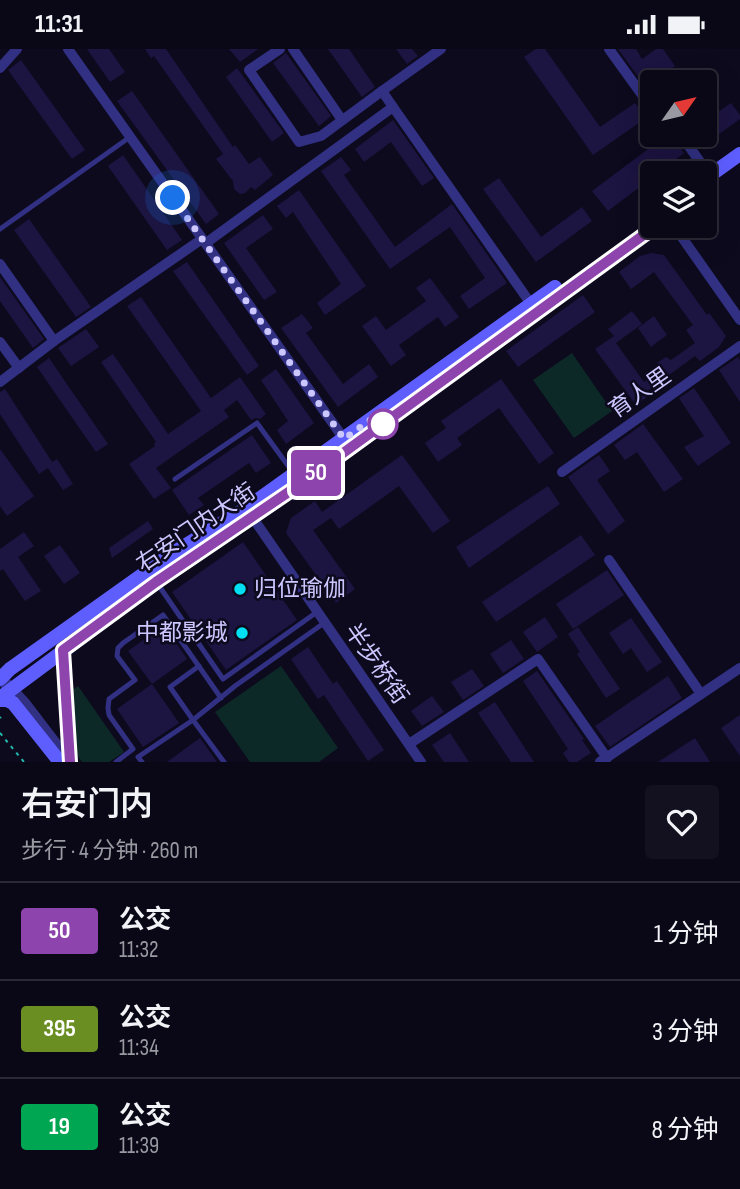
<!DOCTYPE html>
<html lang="zh">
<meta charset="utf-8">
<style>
:root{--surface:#0a0816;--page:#13111f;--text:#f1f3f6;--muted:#999aa1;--line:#2a2935}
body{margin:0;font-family:"Sofia Sans Condensed","Noto Sans SC",sans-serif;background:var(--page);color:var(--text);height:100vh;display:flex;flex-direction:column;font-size:26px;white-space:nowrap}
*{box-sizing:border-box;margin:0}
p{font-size:23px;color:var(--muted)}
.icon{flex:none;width:38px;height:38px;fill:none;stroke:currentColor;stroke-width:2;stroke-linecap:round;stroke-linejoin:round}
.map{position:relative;height:713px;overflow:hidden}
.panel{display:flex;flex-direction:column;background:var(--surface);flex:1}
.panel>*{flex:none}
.badge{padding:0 14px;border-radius:5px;font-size:24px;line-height:46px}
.needle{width:46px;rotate:56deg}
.tools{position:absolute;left:640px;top:21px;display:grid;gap:14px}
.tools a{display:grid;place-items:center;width:77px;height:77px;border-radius:7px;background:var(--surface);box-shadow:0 7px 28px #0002,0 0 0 2px var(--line);font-size:35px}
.you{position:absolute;width:35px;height:35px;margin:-18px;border:5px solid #fff;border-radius:50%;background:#1a73e8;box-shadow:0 0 0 10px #1a73e833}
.map>.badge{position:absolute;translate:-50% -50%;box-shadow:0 0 0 4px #fff}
.round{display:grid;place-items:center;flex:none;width:74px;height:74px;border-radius:7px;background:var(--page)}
.summary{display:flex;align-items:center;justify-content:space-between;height:119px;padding:0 21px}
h1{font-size:33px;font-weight:600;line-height:52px}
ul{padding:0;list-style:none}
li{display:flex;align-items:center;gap:21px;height:98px;padding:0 21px;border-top:2px solid var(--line)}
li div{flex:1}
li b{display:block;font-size:26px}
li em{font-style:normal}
li .badge{min-width:77px;font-weight:700;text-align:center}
.status{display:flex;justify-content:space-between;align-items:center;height:49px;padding:0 35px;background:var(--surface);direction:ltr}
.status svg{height:19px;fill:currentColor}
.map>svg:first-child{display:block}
</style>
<div class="status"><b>11:31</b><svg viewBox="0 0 49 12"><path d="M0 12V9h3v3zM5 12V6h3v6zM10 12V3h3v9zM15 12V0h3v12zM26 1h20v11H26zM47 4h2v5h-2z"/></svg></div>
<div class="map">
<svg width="740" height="713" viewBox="0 0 740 713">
<rect width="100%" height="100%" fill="#0d0a1e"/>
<g fill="#0c2927">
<polygon points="572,304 612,362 574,389 533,331"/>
<polygon points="281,617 338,699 319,713 250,713 215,663"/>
<polygon points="78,637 124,703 109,713 82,713 70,696 67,645"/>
</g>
<g fill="#1c1441">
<polygon points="87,0 109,0 125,23 110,33"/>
<polygon points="145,0 166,0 233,98 235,96 249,115 260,108 273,126 255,141 251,138 245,144 240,145 234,140 233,132 216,110 223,105 154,7 151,9"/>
<polygon points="229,0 258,0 240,13"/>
<polygon points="328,0 349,0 375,38 362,48"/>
<polygon points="396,0 412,0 418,7 407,15"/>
<polygon points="536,0 545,0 600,78 635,54 646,69 593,106 524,8"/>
<polygon points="618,0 636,0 642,10 656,0 663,0 675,17 645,37"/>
<polygon points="286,4 331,67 319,77 273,14"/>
<polygon points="21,11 85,101 72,110 8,21"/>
<polygon points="237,19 284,84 272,93 226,28"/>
<polygon points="132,42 219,165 206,175 117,52"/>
<polygon points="731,54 740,66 740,70 701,98 692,86 705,86 705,72"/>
<polygon points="393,71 434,129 422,137 391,93 364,113 355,100"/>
<polygon points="667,86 671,86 684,104 658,124 653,124 653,128 608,162 592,142"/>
<polygon points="123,106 182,191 167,201 108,117"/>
<polygon points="341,108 351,121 344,126 395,198 452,155 507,234 469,260 460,247 485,229 450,178 390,220 321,122"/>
<polygon points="499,129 541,188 582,158 592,172 536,213 483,140"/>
<polygon points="299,141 366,237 325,266 317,254 341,235 293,163 286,169 277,157"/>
<polygon points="263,166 273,180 246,199 277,243 264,251 224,194"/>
<polygon points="29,170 91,258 76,268 14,181"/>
<polygon points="651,204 664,206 707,266 709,264 726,287 719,298 700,312 695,307 646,343 647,348 636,356 595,300 614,287 608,280 632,262 642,275 616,294 644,333 661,320 657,314 666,308 671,311 695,294 686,281 693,276 654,223 631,240 619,223 640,207"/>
<polygon points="187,213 259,317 247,326 173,222"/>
<polygon points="0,228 44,290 33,299 0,252"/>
<polygon points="430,229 459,268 445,278 438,268 399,296 406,306 391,317 362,277 376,267 386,281 426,252 416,239"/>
<polygon points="583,246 595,263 518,318 506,302"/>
<polygon points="141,248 211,349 240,328 266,365 260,370 256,369 251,371 237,351 224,361 229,368 156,419 171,439 154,450 129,415 155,397 154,395 156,393 101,313 113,305 168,385 201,362 127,257"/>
<polygon points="302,265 313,279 306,284 343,335 369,315 378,328 338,358 281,279"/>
<polygon points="654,267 667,286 651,298 638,279"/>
<polygon points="86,280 99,298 71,317 58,299"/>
<polygon points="738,308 740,311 740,353 719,321"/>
<polygon points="49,309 108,395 96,403 37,318"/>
<polygon points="276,320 314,374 286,395 277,381 288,372 261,331"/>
<polygon points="501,330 554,404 539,415 499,359 457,389 462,396 438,413 425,394 446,379 441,372"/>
<polygon points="694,339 731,394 698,417 684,398 704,387 679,349"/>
<polygon points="5,340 52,413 57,410 73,435 63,441 48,419 39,425 0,365 0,343"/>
<polygon points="643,375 683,430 664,443 637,403 625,411 614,396"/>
<polygon points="252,386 271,414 256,424 249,414 198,449 204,456 189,466 172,441"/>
<polygon points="0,400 34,447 7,467 0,457"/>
<polygon points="402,406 450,472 433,484 399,437 339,480 331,469 313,481 355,540 336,554 286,484 291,469 315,452 322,463"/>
<polygon points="599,406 610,422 597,431 625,472 608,485 568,428"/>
<polygon points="548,437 560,455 469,519 456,498"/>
<polygon points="148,472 153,480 112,509 109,499"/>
<polygon points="24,483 34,497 18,508 41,542 25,552 3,520 0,522 0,500"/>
<polygon points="581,486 595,506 496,573 482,553"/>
<polygon points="243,493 297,571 226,621 172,543"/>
<polygon points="60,496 80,524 64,535 44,507"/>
<polygon points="607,521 624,546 573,580 556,555"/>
<polygon points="545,568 558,588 537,603 523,583"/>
<polygon points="631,569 662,613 647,623 631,599 623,605 609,584"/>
<polygon points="164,576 187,610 152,635 128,602"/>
<polygon points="578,578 620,640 606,649 577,605 580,603 568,585"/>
<polygon points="511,591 524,610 503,624 490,605"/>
<polygon points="308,598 333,635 337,632 384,701 368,712 324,646 318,650 291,610"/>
<polygon points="472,620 484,637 463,651 451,633"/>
<polygon points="537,622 584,690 582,691 591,704 577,713 569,713 563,704 568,700 523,632"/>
<polygon points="668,627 682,649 610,698 595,677"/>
<polygon points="152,635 179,674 143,698 117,660"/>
<polygon points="432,647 444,663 422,677 411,662"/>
<polygon points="495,653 534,713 511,713 478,664"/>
<polygon points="740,666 740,707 721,679"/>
<polygon points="450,684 469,713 444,713 432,696"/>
<polygon points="200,689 217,713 167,713"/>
<polygon points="695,689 710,713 658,713"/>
</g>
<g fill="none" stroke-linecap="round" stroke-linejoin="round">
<g stroke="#21b9ac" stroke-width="2" stroke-dasharray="3.5 5" stroke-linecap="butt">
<polyline points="0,669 1,668"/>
<polyline points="0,684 24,713"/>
</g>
<g stroke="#313082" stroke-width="5">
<polyline points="0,180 130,88"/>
<polyline points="175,430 257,374 294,425"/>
<polyline points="157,534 223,630 317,563"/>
<polyline points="116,713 133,700 109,666 108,659 109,650 135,631 117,607 118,599 123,594 163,566 221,649"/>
<polyline points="142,713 138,708 193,671 170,638 199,617"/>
<polyline points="224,713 193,671 235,637 324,574"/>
</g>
<g stroke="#313082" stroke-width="10">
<polyline points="68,0 344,390"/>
<polyline points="280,0 249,21 299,93 321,87 382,42"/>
<polyline points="293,0 342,71"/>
<polyline points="609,0 653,61"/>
<polyline points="0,19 17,0"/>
<polyline points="393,58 531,255"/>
<polyline points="681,86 710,127"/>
<polyline points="674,177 740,271"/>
<polyline points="206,194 393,58 382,42 441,0"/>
<polyline points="0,215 54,292"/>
<polyline points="0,293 19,319"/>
<polyline points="0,333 54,292 202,190"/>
<polyline points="562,423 740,297"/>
<polyline points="253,469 421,713"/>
<polyline points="609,511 701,645"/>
<polyline points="409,695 538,610 607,709"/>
<polyline points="600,713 740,619"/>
</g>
<polyline stroke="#313082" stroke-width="12" points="5,634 24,654 69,713"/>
<g stroke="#5e5eff" stroke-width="14">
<polyline points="705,130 740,105"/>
<polyline points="63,601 70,713"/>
<polyline points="0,630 10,620 173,504 245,460 555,238"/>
<polyline points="0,649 156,533 299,436 656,177"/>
<polyline points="0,651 7,651 13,654 60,713"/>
</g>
</g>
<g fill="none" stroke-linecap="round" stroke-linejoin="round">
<defs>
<polyline id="line" points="70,713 63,601 156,533 299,436 656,177"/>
</defs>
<use href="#line" stroke="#fff" stroke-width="16"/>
<use href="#line" stroke="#8e44ad" stroke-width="10"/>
<polyline stroke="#ccc7ff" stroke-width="7" stroke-dasharray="0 12.6" points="173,149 344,390 376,367 383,375"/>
</g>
<circle fill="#fff" stroke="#8e44ad" stroke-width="3.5" cx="383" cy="375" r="14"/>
<g fill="#00e0f2" stroke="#0d0a1e" stroke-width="2.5">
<circle cx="240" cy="540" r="7"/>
<circle cx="242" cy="584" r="7"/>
</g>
<g text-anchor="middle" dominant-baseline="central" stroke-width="5" stroke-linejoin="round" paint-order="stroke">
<g font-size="23" fill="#ccc7ff" stroke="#0d0a1e">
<text transform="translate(640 344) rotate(-35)">育人里</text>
<text transform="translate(196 479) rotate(-34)">右安门内大街</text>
<text transform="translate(376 615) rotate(55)">半步桥街</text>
</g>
<g font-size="23" fill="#ccc7ff" stroke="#0d0a1e" text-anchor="start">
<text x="254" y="540">归位瑜伽</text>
<text x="228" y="584" text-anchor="end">中都影城</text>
</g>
</g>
</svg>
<div class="tools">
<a><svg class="needle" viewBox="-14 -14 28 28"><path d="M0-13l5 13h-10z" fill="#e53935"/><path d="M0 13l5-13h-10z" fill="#999aa1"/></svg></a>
<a><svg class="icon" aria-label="layers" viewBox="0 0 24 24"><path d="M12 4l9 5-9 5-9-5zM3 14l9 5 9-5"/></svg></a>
</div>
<div class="you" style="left:173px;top:149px"></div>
<b class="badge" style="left:316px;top:424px;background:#8e44ad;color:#fff">50</b>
</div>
<section class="panel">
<div class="summary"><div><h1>右安门内</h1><p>步行 · 4 分钟 · 260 m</p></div><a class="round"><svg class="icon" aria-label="heart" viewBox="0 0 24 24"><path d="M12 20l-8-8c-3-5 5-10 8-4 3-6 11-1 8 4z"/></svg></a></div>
<ul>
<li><span class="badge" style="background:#8e44ad;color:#fff">50</span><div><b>公交</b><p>11:32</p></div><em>1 分钟</em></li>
<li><span class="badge" style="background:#6b8e23;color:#fff">395</span><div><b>公交</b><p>11:34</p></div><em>3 分钟</em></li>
<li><span class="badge" style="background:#00a651;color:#fff">19</span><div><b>公交</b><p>11:39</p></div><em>8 分钟</em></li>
</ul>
</section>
